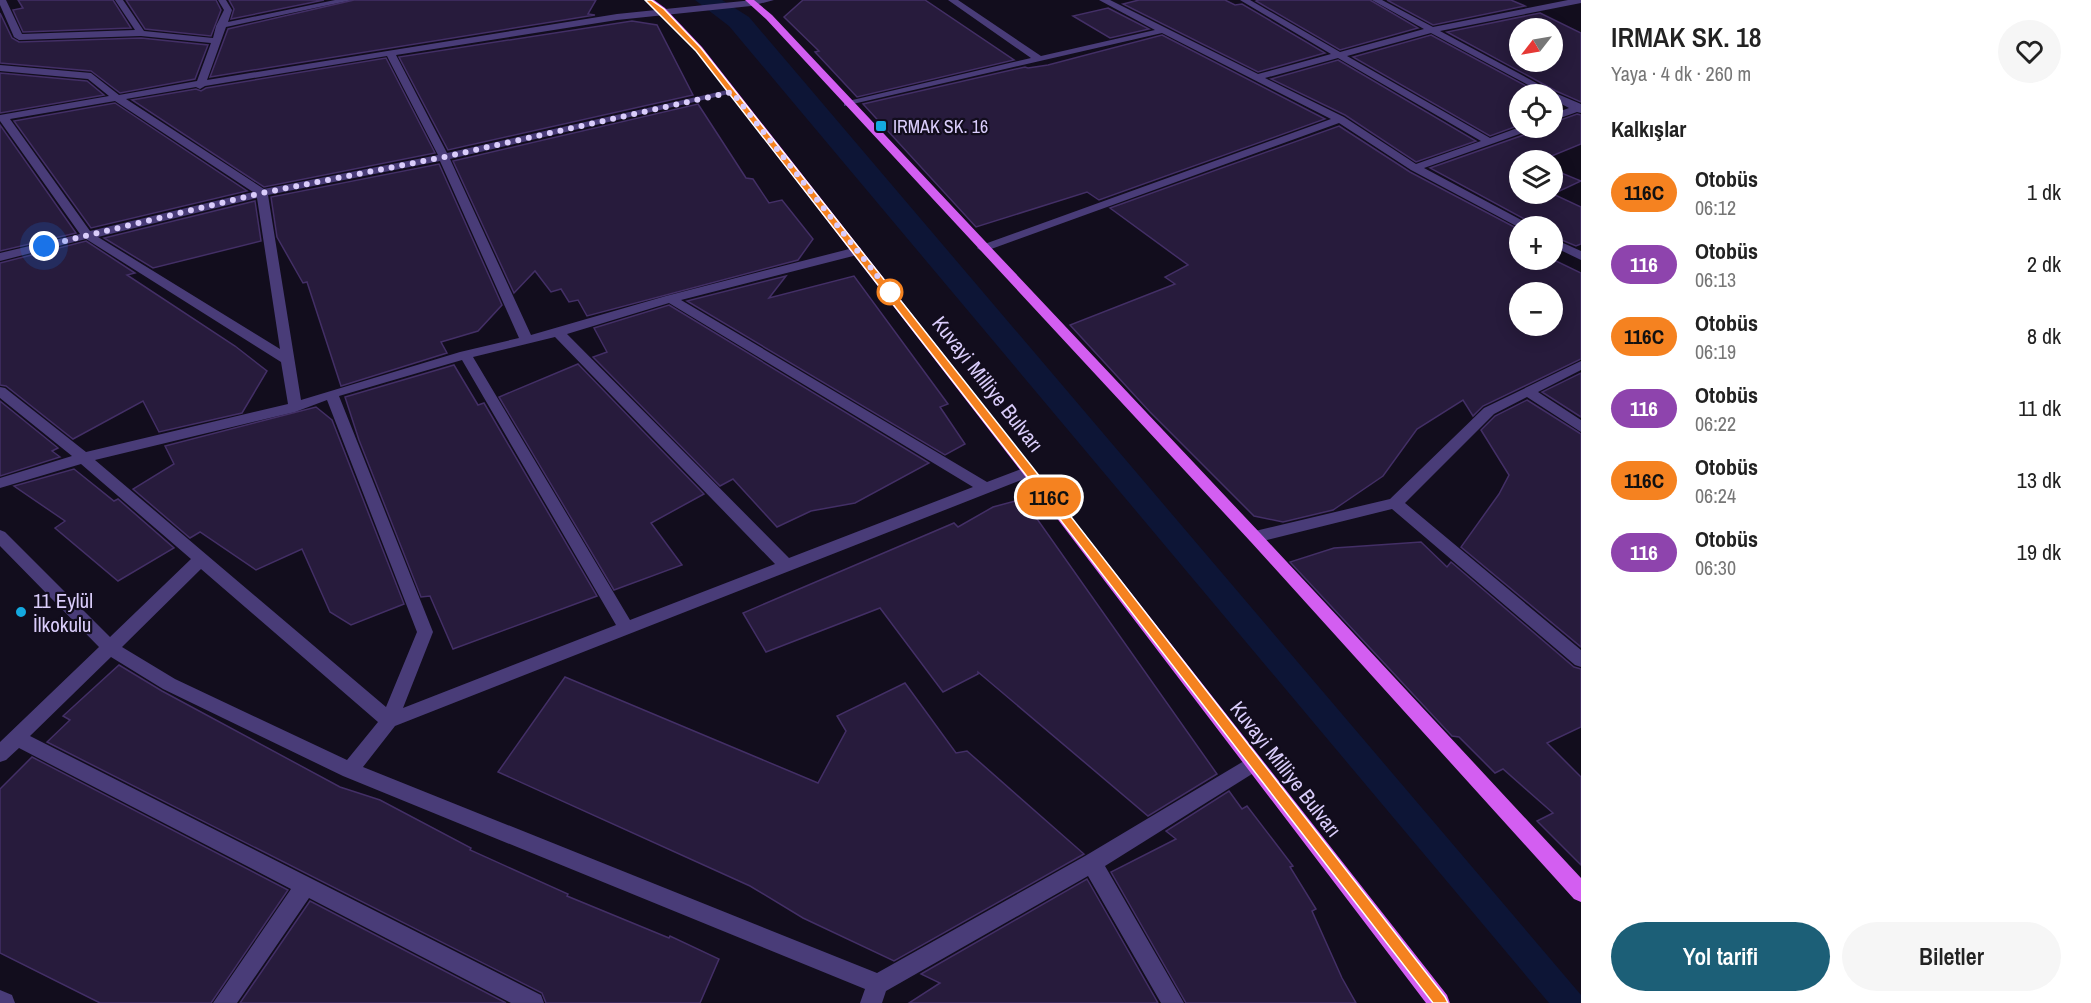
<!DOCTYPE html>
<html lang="tr">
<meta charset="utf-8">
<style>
:root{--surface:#fff;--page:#f6f6f6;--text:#222;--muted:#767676;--accent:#1c5f77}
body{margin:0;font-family:"Archivo Narrow",sans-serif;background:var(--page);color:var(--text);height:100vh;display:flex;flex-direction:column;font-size:22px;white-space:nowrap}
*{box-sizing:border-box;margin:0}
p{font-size:20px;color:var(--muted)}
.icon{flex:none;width:33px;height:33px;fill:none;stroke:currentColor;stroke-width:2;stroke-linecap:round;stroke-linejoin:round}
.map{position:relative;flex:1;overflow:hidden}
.panel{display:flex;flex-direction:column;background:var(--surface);width:510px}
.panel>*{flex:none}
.badge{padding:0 12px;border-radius:20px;font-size:21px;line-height:39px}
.needle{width:39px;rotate:239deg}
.controls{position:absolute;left:1509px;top:18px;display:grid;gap:12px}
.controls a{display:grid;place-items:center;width:54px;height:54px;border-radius:50%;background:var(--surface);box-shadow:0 3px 15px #0003;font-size:30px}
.you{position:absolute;width:30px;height:30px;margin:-15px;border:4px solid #fff;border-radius:50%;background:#1a73e8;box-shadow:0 0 0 9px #1a73e833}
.map>.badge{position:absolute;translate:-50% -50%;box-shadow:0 0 0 3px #fff}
h2{padding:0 30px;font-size:22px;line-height:54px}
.round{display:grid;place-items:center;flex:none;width:63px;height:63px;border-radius:32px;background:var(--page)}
.summary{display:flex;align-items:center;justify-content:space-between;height:102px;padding:0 30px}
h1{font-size:28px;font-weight:600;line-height:45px}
.primary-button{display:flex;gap:12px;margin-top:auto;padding:12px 30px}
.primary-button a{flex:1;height:69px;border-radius:36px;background:var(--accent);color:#fff;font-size:24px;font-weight:600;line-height:69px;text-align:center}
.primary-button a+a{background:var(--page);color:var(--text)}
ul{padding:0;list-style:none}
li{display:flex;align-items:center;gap:18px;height:72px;padding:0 30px}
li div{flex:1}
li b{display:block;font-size:22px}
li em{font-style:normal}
li .badge{min-width:66px;font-weight:700;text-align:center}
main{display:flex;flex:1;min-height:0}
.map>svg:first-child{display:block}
</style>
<main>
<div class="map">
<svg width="1581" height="1003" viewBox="0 0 1581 1003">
<rect width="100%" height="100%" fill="#120d1d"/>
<polygon fill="#0d1536" points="695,0 722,0 749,17 1581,995 1581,1003 1549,1003 729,26"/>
<g fill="#271b3c" stroke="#432f66" stroke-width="1.5" fill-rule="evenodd">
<polygon points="18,0 113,0 131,28 23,32 13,10 23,8"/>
<polygon points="126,0 216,0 221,10 211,36 145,29"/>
<polygon points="229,0 324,0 231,19 234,9"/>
<polygon points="354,0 596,0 588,14 595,15 210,77 228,29"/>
<polygon points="803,0 925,0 1014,60 857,97 815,52 819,51 784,17"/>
<polygon points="1139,0 1225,0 1235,5 1242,4 1325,53 1258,72 1123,4"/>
<polygon points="1258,0 1370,0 1418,28 1340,50 1256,1"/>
<polygon points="1387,0 1511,0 1525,6 1433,25"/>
<polygon points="1108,8 1149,29 1110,38 1073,16"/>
<polygon points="0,13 12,38 19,42 141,38 208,45 195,79 120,93 91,71 0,63"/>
<path d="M1540,13L1581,33V102L1556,91L1447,32ZM1520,28H1552V62H1520Z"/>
<polygon points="632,21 657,25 693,95 448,150 399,57"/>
<polygon points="1162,35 1325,119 1099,200 1087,192 976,227 863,104 1025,67 1028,68 1048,65"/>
<polygon points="1431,35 1541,94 1520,94 1520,125 1490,136 1353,57"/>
<polygon points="386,58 435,153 264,187 132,100 196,89 201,91 206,88"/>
<polygon points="1338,60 1476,141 1416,162 1345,115 1271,79"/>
<polygon points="0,73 87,81 104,95 0,113"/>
<polygon points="115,103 247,191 91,228 14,121"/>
<polygon points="698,104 746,178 753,179 769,203 782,200 813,239 798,260 587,316 578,300 569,302 561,289 551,292 535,271 514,293 453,161"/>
<polygon points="1577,114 1581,115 1581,144 1542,160 1520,160 1520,194 1552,194 1552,169 1581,181 1553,194 1581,207 1581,244 1576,246 1552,236 1552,226 1532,226 1530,222 1430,168 1532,132 1534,128 1552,128 1552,123"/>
<polygon points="0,125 76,233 0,251"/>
<path d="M1339,126L1410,172L1520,230V260L1552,259L1581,273V359L1483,406L1473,416L1463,400L1417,429L1383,476L1333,510L1283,522L1254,516L1150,412L1070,325L1175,284L1165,277L1188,265L1110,208ZM1520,292H1552V326H1520Z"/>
<polygon points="439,164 502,305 478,331 441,342 447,353 341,386 307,282 303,283 277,237 271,197"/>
<polygon points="255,201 261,241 153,268 104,238"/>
<polygon points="86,241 135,273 127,275 235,346 267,371 242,413 159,432 143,401 73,439 6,386 0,385 0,263"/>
<polygon points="786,276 769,298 854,276 948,404 940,407 965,444 945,455 687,301"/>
<polygon points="669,305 929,463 855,503 811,511 777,527 733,479 720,486 593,357 607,352 594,328"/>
<polygon points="578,364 704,494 651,523 682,565 614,590 499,397"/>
<polygon points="454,365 478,405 484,403 597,596 453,649 430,596 421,597 359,440 345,397"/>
<polygon points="1581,373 1581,417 1542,392"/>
<polygon points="1527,400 1581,434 1581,647 1461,547 1499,494 1509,475 1481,430 1495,416"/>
<polygon points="0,401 58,448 52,451 60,457 0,476"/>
<polygon points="316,407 332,420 404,604 351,625 330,612 302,549 256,570 200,532 190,538 133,489 174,464 165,446"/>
<polygon points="74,469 114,501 118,499 174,548 118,581 55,528 65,521 14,486"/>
<polygon points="1023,499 1217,774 1148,816 978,672 978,674 943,692 880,608 766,652 743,613 954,523 958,527 993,507"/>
<polygon points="1421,542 1447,567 1451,562 1574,667 1581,669 1581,727 1547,743 1581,777 1581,865 1537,821 1553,813 1503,769 1495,773 1459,737 1452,736 1290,562 1334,548"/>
<polygon points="119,665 162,691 340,787 380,800 471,848 470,850 568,894 567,896 669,938 670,936 719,959 700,1003 546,1003 542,993 47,742 70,720 63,716"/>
<polygon points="565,677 818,783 846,731 837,716 905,683 956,753 967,751 1084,854 894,961 803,918 750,886 498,772"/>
<polygon points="32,757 288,890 211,1003 100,1003 0,953 0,789"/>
<polygon points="1229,791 1242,809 1247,806 1293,866 1290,867 1316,909 1312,911 1342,978 1356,1003 1186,1003 1111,872 1176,839 1166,831"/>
<polygon points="1087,879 1158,1003 909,1003 940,983 921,974"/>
<polygon points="310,901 506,1003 240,1003"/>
</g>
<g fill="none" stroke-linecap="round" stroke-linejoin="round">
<g fill="#493c78" fill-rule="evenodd">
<path d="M0,0H6L22,34L135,30L115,0H123L144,31L213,38L216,26L224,10L218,0H226L232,10L228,22L335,0H352L226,27L207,80L617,14L753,0H774L751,6L617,20L396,55L447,153L732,89L737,92L450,159L531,335L666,296L857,247L861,248V254L681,300L987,482L1029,466L1036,471L1034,475L395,726L363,767L877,973L1085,856L1254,755L1260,757L1263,763L1260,769L1105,866L1184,1003H1161L1088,876L886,991L882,1003H860L865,989L343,776L163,689L111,657L30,736L541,995L544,1003H511L309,898L237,1003H213L291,889L19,748L6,760L0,762V742L99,647L0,546V530L5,532L110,637L191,559L81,464L0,488V478L72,456L0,398V387L5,388L86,452L288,404L281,362L86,239L0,261V253L80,234L0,121V115L109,96L88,79L0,71V65L91,73L119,95L197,81L211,43L141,36L19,40L14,37L0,5ZM387,56L438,155L264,189L126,99L196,87L200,89L205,86ZM115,101L253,192L90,231L10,119ZM440,161L519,338L460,352L301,400L268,195ZM257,198L280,349L98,237ZM669,303L973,487L789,558L567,334ZM555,337L775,564L630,620L473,357ZM462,360L616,625L403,708L433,632L339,396ZM327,400L417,632L386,707L95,460L295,412ZM201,569L378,722L347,760L175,679L122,647Z"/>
<path d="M948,0H958L1041,56L1155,30L1099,0H1110L1258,74L1331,54L1240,0H1250L1340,52L1424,29L1372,0H1382L1433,27L1568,0H1581V3L1440,31L1555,93L1581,104V113L1577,112L1552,121V114L1569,108L1552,99V94H1545L1431,33L1347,56L1490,138L1520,127L1532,128L1531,130L1424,168L1529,224L1530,226L1520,228L1411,170L1339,123L983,252L977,248L979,246L1331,119L1162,33L844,106V102L1031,58ZM1338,58L1481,141L1416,164L1344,117L1265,78Z"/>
<polygon points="1552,238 1581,251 1581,260 1552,246"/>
<polygon points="1581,361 1581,370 1538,392 1581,420 1581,432 1527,397 1494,414 1405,503 1581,650 1581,667 1575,665 1392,509 1255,543 1250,541 1247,537 1250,533 1255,531 1390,499 1484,408"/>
<polygon points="0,990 12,995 15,1003 0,1003"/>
</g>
<g fill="#d35ef1" fill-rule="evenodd">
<polygon points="645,0 654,0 665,8 702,47 1447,995 1450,1003 1426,1003 1024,475 696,51"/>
<polygon points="745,0 754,0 772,15 1260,533 1581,878 1581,902 1574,899 1250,541 766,19"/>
</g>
</g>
<polygon fill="#f58220" stroke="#fff" stroke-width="1.5" points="645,0 651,0 664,9 701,48 1033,468 1445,997 1448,1003 1433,1003 1025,474 696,51"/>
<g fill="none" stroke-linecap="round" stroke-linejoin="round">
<polyline stroke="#dacdfb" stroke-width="6" stroke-dasharray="0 10.8" points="44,246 262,193 444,157 732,92 893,296 890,292"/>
</g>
<g fill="#14a9e0" stroke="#120d1d" stroke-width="2">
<rect x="875" y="120" width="12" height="12" rx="3"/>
<circle cx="21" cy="612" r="6"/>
</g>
<circle fill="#fff" stroke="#f58220" stroke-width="3" cx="890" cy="292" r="12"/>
<g text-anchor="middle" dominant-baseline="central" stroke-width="4.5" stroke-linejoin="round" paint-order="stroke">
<g font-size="18" fill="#dacdfb" stroke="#120d1d" text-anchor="start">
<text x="893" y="126">IRMAK SK. 16</text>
</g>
<g font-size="21" fill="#dacdfb" stroke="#120d1d">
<text transform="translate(988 384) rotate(52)">Kuvayi Milliye Bulvarı</text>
<text transform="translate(1286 769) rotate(52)">Kuvayi Milliye Bulvarı</text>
</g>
<g font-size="21" fill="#dacdfb" stroke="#120d1d" text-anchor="start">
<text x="33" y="600">11 Eylül<tspan x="33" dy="24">İlkokulu</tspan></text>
</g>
</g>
</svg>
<div class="controls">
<a><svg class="needle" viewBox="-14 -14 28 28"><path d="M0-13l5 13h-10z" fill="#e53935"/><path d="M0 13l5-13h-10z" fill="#767676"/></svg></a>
<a><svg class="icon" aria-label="locate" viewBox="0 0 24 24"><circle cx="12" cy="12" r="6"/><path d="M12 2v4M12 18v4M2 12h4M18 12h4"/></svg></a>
<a><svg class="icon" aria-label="layers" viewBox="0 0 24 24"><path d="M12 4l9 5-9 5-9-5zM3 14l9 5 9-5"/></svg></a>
<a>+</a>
<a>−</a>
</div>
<div class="you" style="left:44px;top:246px"></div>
<b class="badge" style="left:1049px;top:497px;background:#f58220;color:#111">116C</b>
</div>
<section class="panel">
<div class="summary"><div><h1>IRMAK SK. 18</h1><p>Yaya · 4 dk · 260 m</p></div><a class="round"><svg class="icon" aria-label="heart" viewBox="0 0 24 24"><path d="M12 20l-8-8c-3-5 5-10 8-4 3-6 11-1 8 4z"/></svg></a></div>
<h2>Kalkışlar</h2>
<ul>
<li><span class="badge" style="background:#f58220;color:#111">116C</span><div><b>Otobüs</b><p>06:12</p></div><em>1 dk</em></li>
<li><span class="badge" style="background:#8e44ad;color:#fff">116</span><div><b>Otobüs</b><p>06:13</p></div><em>2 dk</em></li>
<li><span class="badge" style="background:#f58220;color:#111">116C</span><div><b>Otobüs</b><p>06:19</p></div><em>8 dk</em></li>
<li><span class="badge" style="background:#8e44ad;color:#fff">116</span><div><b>Otobüs</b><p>06:22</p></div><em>11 dk</em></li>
<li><span class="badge" style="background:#f58220;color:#111">116C</span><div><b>Otobüs</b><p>06:24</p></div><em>13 dk</em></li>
<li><span class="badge" style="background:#8e44ad;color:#fff">116</span><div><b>Otobüs</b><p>06:30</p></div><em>19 dk</em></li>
</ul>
<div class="primary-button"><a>Yol tarifi</a><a>Biletler</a></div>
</section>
</main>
